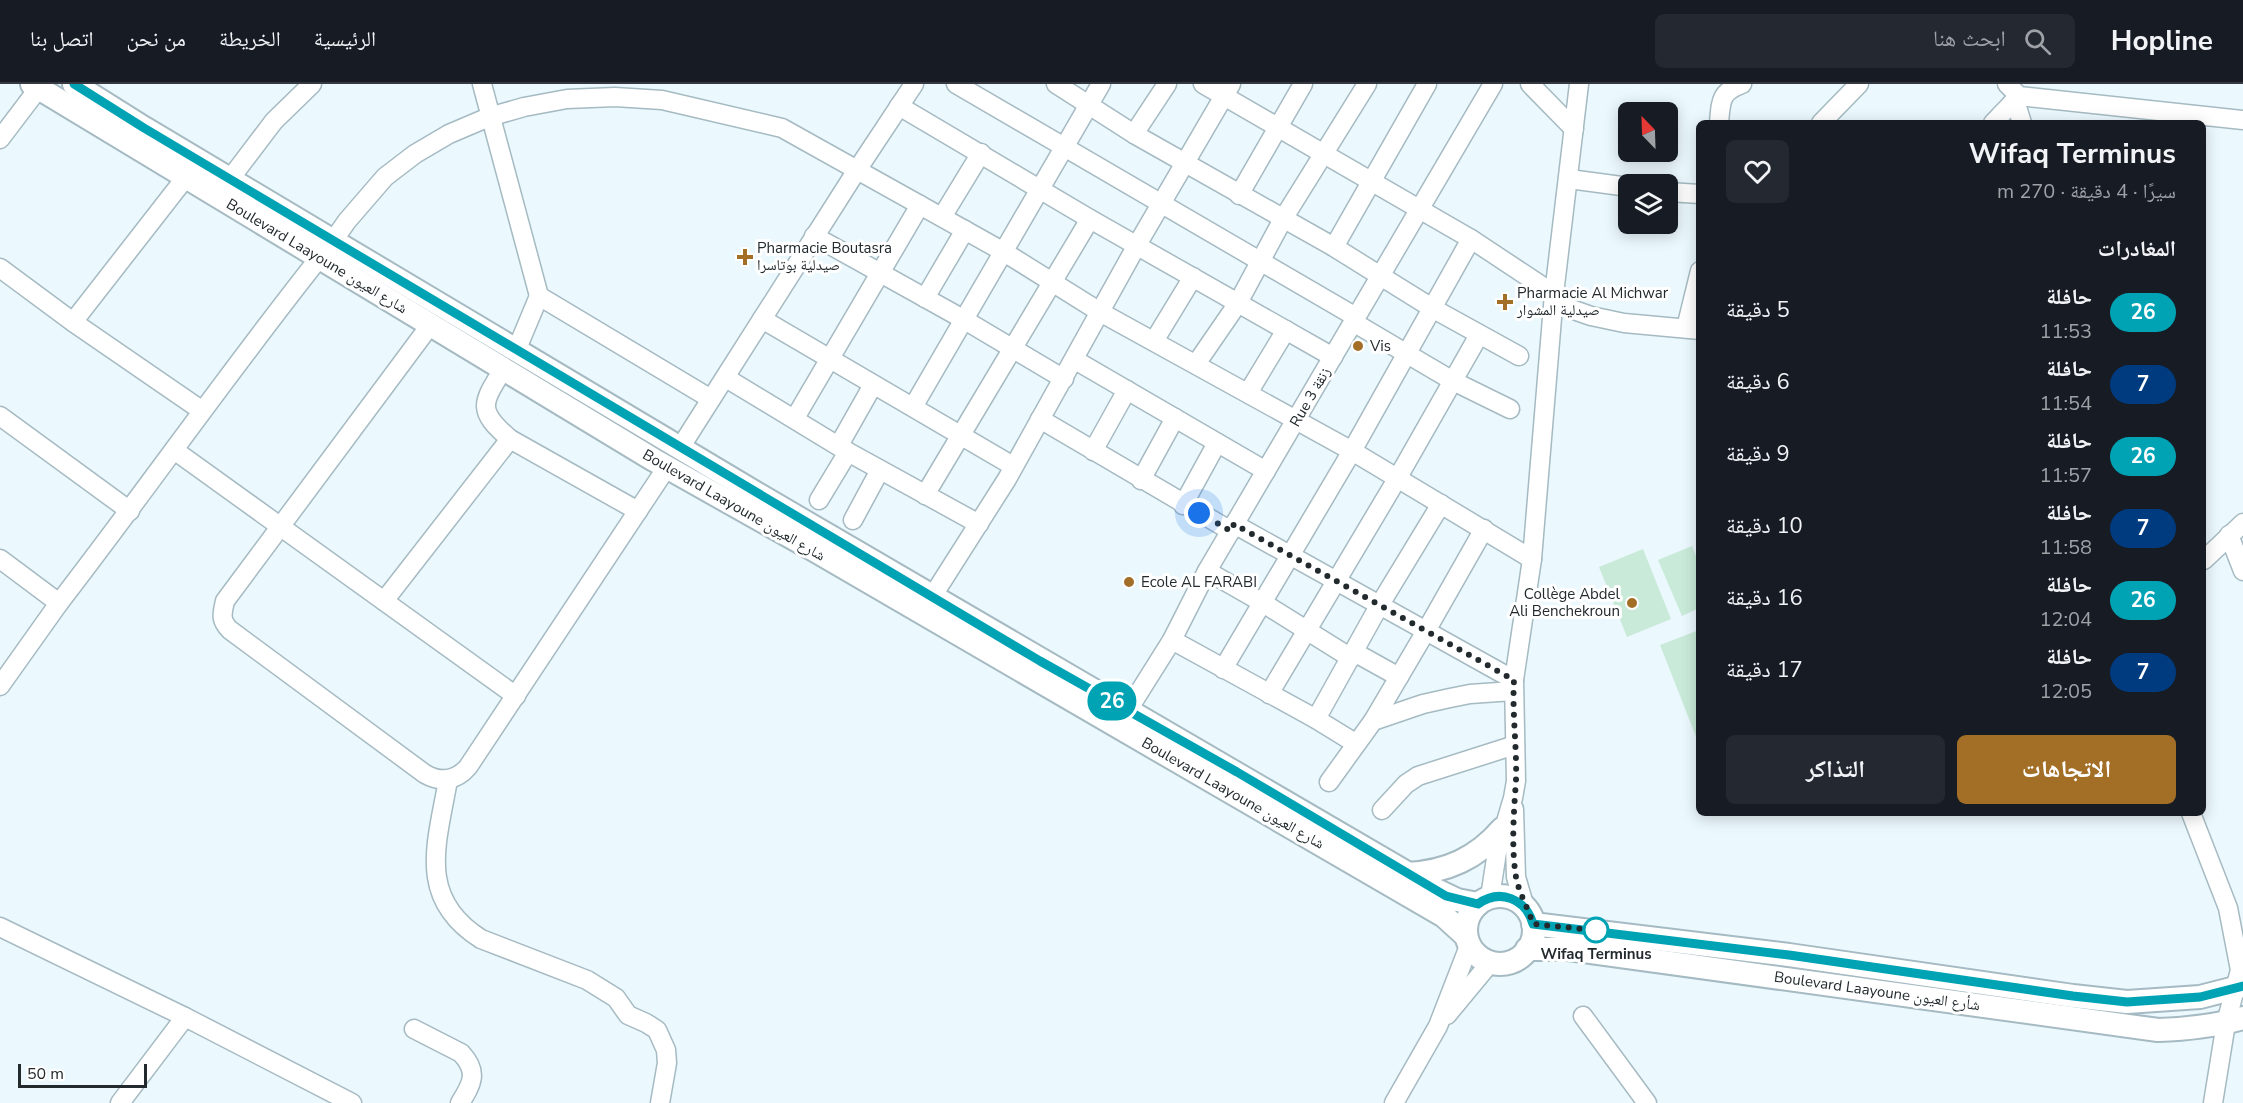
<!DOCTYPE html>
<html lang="ar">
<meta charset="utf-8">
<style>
:root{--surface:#171b24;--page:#242831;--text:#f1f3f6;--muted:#9ea1a6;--line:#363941;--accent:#a36f27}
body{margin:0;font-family:"Nunito Sans","Noto Naskh Arabic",sans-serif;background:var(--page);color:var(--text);direction:rtl;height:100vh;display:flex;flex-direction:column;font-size:22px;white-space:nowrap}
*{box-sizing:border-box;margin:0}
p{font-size:20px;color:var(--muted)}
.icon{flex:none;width:33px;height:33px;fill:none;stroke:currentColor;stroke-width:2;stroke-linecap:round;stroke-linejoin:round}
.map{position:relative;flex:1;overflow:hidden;direction:ltr}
.side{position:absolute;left:1696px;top:36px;width:510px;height:696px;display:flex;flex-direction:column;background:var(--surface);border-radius:9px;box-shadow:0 3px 15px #0003;direction:rtl}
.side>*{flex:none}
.badge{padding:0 12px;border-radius:20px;font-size:21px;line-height:39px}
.needle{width:39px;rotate:337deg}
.buttons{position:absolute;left:1618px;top:18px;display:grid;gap:12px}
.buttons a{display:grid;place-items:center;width:60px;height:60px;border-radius:9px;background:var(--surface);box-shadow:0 3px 15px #0003;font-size:30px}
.scale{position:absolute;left:18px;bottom:15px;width:129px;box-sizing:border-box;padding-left:6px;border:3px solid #222a2d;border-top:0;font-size:16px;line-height:21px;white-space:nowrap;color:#222a2d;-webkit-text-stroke:4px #fff;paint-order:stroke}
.you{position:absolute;width:30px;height:30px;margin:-15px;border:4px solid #fff;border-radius:50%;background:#1a73e8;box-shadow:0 0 0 9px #1a73e833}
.map>.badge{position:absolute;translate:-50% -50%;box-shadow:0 0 0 3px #fff}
h2{padding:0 30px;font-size:22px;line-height:54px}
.round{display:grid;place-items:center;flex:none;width:63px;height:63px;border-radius:9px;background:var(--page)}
.headline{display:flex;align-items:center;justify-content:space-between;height:102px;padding:0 30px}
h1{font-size:28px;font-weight:700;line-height:45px}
.cta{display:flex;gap:12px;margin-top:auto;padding:12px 30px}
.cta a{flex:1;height:69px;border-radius:9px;background:var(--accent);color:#fff;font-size:24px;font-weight:700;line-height:69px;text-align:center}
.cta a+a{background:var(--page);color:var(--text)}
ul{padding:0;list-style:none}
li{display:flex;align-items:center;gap:18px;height:72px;padding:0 30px}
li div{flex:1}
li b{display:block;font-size:22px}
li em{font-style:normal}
li .badge{min-width:66px;font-weight:700;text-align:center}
header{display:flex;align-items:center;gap:36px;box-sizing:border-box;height:84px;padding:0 30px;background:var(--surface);border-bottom:2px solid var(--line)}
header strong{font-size:28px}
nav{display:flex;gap:33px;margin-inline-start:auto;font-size:21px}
.search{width:420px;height:54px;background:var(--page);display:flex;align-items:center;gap:15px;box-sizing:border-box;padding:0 21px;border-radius:9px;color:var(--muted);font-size:22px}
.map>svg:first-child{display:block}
</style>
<header>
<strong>Hopline</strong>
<div class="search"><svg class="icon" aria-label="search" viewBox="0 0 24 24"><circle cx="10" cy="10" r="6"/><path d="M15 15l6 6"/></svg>ابحث هنا</div>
<nav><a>الرئيسية</a><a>الخريطة</a><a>من نحن</a><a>اتصل بنا</a></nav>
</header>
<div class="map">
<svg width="2243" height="1019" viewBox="0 0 2243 1019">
<rect width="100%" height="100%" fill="#ebf8fd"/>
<g fill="#c9ead9">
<polygon points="1692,462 1699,479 1699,524 1682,532 1658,476"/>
<polygon points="1643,465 1671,535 1627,553 1599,483"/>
<polygon points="1699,546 1699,660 1660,561"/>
</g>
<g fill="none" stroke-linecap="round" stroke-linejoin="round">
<defs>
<g id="minor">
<polyline points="482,0 539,212"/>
<polyline points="956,0 1356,233"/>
<polyline points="1056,0 1134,50 1334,163 1432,224 1519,272"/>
<polyline points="1203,0 1471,155 1554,210 1571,225 1591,232 1624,239 1700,246"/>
<polyline points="1530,0 1574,45"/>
<polyline points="2007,0 2019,12 2243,36"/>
<polyline points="2012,19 2018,26 2022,39"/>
<polyline points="899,22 1090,135 1333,273"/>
<path d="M1719,39C1721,17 1720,8 1742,0"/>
<polyline points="1821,39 1859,0"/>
<polyline points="1993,39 2019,12"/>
<polyline points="1134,50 1167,0"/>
<polyline points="0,55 38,5"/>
<polyline points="230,95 274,37 312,0"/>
<polyline points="1569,95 1629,103"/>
<polyline points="1668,108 1700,110"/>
<polyline points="1239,111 1303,0"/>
<polyline points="942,133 981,69"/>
<polyline points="814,152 963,235 1064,295"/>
<polyline points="333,157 347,137 385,93 415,70 449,50 489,33 524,23 567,15 615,13 662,16 782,44 1004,168 1100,228 1352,367 1532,475"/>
<polyline points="1334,163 1427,0"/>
<polyline points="0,184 73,238 201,326"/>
<polyline points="925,214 965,146"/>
<polyline points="762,235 1013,382"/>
<polyline points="73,238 186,93"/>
<polyline points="1353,238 1453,297 1510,325"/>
<path d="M431,240L225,517C222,530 220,536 230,546L425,690C441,699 456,697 468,683L667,383"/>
<polyline points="1686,244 1700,187"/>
<polyline points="1154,257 1193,193"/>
<polyline points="516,267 539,212 711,315"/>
<polyline points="1075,276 1266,387"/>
<polyline points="1196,280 1238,219 1283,135 1367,0"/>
<path d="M504,284C482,319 476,326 510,355L638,427"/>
<polyline points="726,294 848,368 979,440"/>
<polyline points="1248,309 1286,246"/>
<polyline points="913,323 1101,0"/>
<polyline points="0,332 130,427"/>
<polyline points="795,334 920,121"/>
<polyline points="1040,335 1231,447"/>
<polyline points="839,361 873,301"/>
<polyline points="680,364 857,86 914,0"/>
<polyline points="174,366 516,612"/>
<polyline points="1093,367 1127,306"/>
<polyline points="1141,396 1175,334"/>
<polyline points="925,411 1090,135"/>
<polyline points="819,416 848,368"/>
<polyline points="1183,421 1217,359"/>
<polyline points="853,436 880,386"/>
<polyline points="1234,440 1514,596"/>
<polyline points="2229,451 2243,487"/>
<polyline points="0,475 59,519 0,602"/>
<polyline points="2204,476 2243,439"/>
<polyline points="1207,487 1263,519 1351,574"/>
<polyline points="932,513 1007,395 1137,161 1231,0"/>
<polyline points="384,517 510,355"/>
<path d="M59,519C147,405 230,286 320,173"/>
<polyline points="1172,556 1316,635 1355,659"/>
<polyline points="1354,568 1399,593"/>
<polyline points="1223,585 1352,367 1471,155"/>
<polyline points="1269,610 1397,395 1479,251"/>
<polyline points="1128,626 1172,556 1207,487 1493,0"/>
<polyline points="1316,635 1379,522 1441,420"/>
<polyline points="1373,637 1426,547 1484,445"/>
<path d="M448,696C437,759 416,814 481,855L587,896L616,914L628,931L646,939L657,946L666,966L667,979L660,1019"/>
<polyline points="1329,698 1373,637 1423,620 1450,614 1470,610 1513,607"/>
<polyline points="1514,725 1516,793 1525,824"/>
<polyline points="1382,726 1406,700 1418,692 1515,661"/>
<polyline points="2191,729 2228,824 2240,886 2226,939 2213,1019"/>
<polyline points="1490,813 1497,768 1513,714 1516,697 1514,596 1532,475 1554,210 1579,0"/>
<polyline points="0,843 185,933"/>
<polyline points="1447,931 1490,879"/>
<polyline points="1583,932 1647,1019"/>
<path d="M414,945L461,969C479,988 472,1000 460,1019"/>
<polyline points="120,1019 185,933 352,1019"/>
<polyline points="1394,1019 1438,942 1469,862"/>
</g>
<g id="tertiary">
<polyline points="32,0 654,376 814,466 1444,832 1466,852"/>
<polyline points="74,0 144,44 759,411 1436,806 1457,816 1478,820"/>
<path d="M1407,790C1447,788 1477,774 1502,745"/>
<circle cx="1500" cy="846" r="34"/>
<polyline points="1533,840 1789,871 2073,912 2127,918 2200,913 2243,902"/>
<path d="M1527,865H1569L2158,946C2187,945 2215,942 2243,934"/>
</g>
</defs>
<use href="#minor" stroke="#a5bac2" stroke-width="21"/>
<use href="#tertiary" stroke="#a5bac2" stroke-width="26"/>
<use href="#minor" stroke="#fff" stroke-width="18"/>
<use href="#tertiary" stroke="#fff" stroke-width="22"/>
</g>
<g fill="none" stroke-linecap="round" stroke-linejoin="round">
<defs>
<path id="line" d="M74,0L144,44L1040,577L1237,688L1446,812L1478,820C1500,804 1526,815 1533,840L1789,871L2073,912L2127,918L2200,913L2243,902"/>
</defs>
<use href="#line" stroke="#fff" stroke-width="14"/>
<use href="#line" stroke="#00a3b4" stroke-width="9"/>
<path stroke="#222a2d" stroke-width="6" stroke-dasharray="0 10.8" d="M1199,429L1231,447L1234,440L1514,596C1512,629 1517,663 1516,696C1514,727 1511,762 1516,793C1519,809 1528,824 1533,840L1602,847L1596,846"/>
</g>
<g fill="#a36f27" stroke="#fff" stroke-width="2">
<path d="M742 164h6v6h6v6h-6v6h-6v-6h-6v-6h6z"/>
<path d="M1502 209h6v6h6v6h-6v6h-6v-6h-6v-6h6z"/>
<circle cx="1358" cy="262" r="6"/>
<circle cx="1129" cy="498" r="6"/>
<circle cx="1632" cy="519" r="6"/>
</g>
<circle fill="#fff" stroke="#00a3b4" stroke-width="3" cx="1596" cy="846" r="12"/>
<g text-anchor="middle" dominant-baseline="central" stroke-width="6" stroke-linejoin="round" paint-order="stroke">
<g font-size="15" fill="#222a2d" stroke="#fff" text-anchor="start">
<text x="757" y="164">Pharmacie Boutasra<tspan x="757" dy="17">صيدلية بوتاسرا</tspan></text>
<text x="1517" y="209">Pharmacie Al Michwar<tspan x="1517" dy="17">صيدلية المشوار</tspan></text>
<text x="1370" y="262">Vis</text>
<text x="1141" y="498">Ecole AL FARABI</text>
<text x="1620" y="510" text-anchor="end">Collège Abdel<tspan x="1620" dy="17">Ali Benchekroun</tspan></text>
</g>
<g font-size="15" fill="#222a2d" stroke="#fff">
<text transform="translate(317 172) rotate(31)">Boulevard Laayoune شارع العيون</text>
<text transform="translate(1310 313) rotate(-60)">Rue 3 زنقة</text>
<text transform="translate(734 421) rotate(30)">Boulevard Laayoune شارع العيون</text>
<text transform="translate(1233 709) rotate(30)">Boulevard Laayoune شارع العيون</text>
<text transform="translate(1877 907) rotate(8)">Boulevard Laayoune شأرع العيون</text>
</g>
<g font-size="15" font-weight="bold" fill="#222a2d" stroke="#fff">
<text x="1596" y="870">Wifaq Terminus</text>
</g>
</g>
</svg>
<div class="buttons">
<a><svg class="needle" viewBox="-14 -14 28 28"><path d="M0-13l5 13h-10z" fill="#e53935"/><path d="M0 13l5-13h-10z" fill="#9ea1a6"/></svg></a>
<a><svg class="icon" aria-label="layers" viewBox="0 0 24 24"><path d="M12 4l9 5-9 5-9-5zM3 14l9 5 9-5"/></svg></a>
</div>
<div class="scale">50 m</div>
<div class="you" style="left:1199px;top:429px"></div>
<b class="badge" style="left:1112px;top:617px;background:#00a3b4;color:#fff">26</b>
<section class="side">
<div class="headline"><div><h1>Wifaq Terminus</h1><p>سيرًا · 4 دقيقة · 270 m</p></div><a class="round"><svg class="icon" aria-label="heart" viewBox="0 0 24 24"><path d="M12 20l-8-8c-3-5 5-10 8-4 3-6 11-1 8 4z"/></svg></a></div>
<h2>المغادرات</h2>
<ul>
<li><span class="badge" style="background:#00a3b4;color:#fff">26</span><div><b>حافلة</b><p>11:53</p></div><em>5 دقيقة</em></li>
<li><span class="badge" style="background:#003b80;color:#fff">7</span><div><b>حافلة</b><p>11:54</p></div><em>6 دقيقة</em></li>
<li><span class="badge" style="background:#00a3b4;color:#fff">26</span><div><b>حافلة</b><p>11:57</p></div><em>9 دقيقة</em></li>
<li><span class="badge" style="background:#003b80;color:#fff">7</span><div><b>حافلة</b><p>11:58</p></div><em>10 دقيقة</em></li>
<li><span class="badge" style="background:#00a3b4;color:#fff">26</span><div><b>حافلة</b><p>12:04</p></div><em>16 دقيقة</em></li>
<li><span class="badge" style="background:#003b80;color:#fff">7</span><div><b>حافلة</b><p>12:05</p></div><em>17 دقيقة</em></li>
</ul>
<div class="cta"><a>الاتجاهات</a><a>التذاكر</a></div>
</section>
</div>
